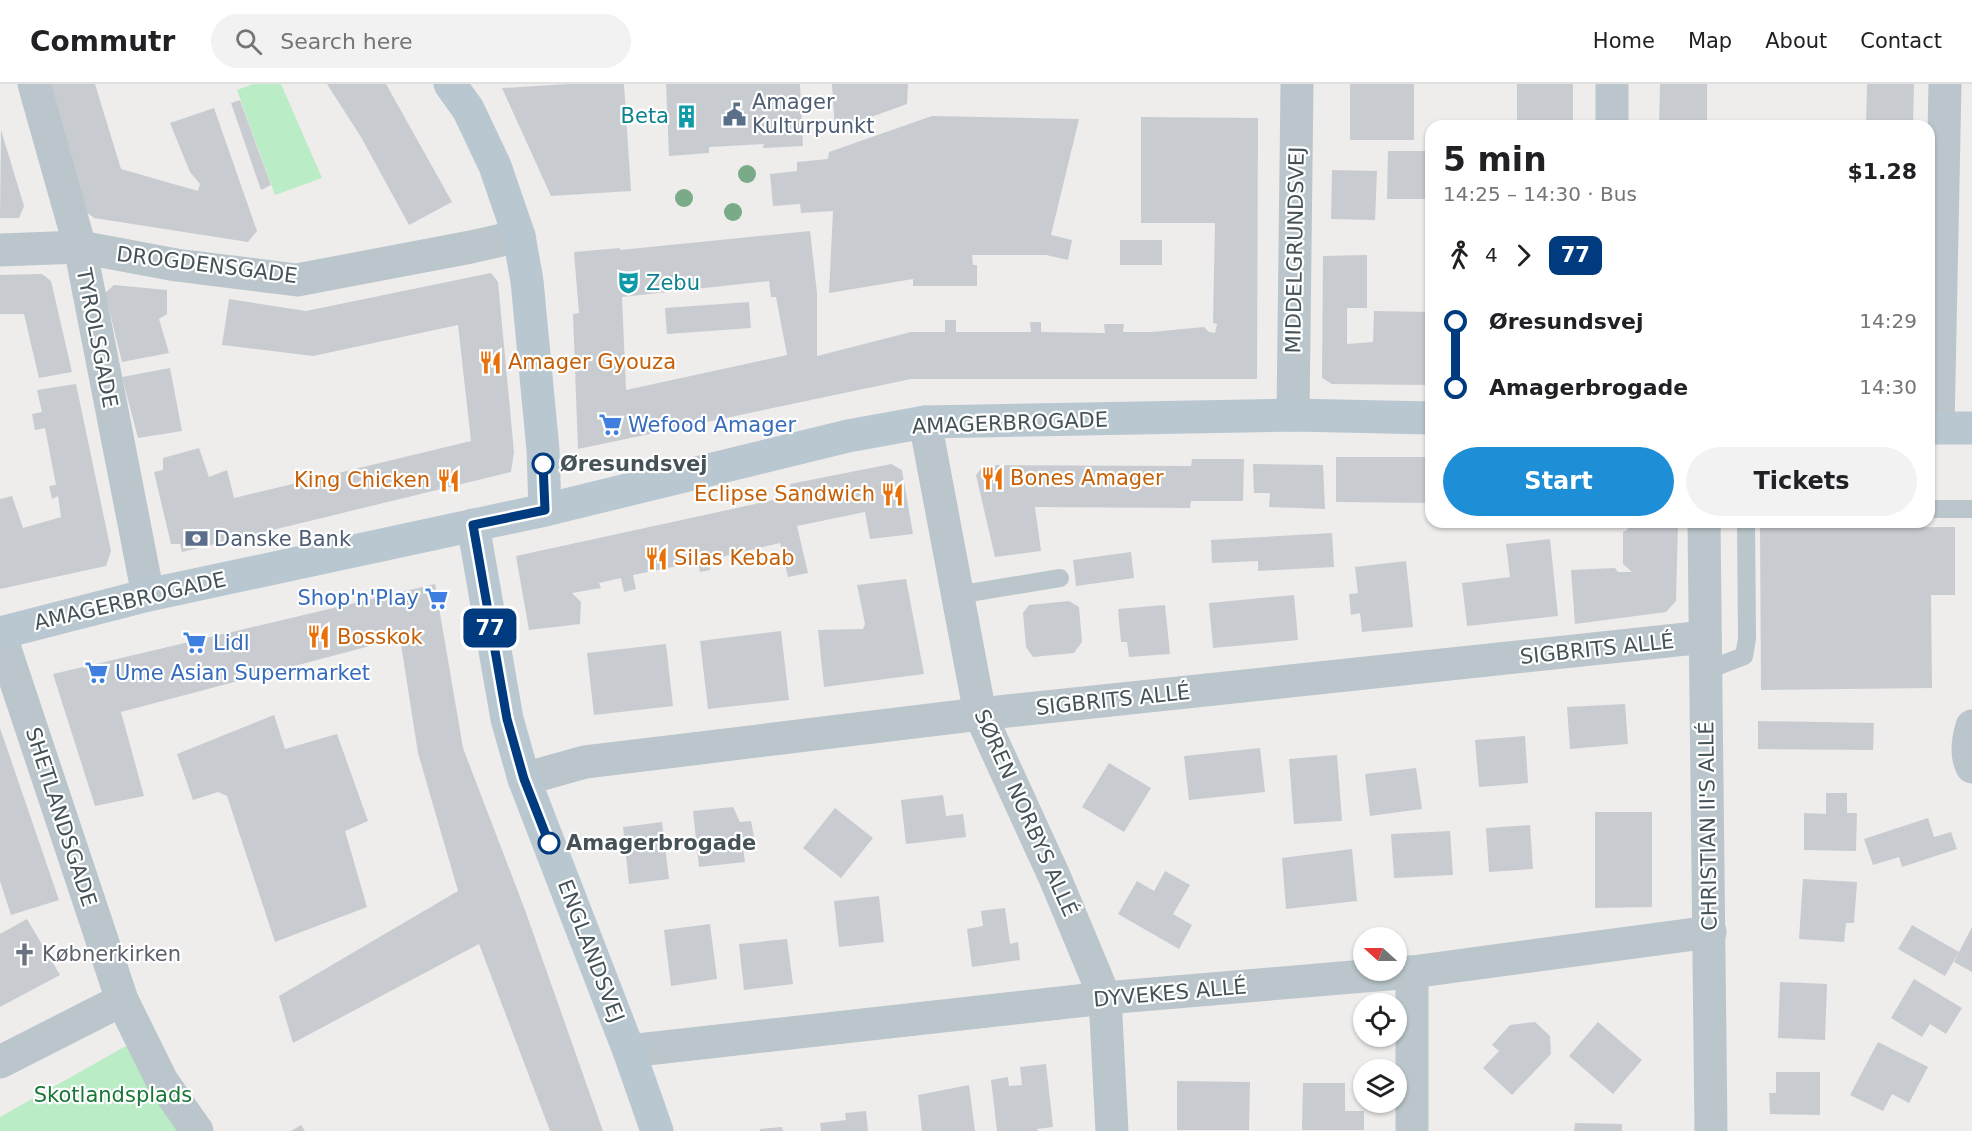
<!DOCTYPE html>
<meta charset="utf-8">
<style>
:root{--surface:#fff;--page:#f2f2f2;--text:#202124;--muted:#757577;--line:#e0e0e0;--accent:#1e8ed6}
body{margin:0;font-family:"DejaVu Sans",sans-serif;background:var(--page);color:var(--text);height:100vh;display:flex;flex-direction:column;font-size:22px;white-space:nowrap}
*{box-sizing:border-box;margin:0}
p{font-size:20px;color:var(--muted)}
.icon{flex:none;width:33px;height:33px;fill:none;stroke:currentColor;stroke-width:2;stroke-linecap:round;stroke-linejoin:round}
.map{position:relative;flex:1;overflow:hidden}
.sheet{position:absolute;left:1425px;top:36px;width:510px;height:408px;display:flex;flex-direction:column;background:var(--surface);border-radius:18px;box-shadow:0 2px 4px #0004}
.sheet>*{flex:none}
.badge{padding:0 12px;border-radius:9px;font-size:21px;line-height:39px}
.needle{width:39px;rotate:291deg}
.controls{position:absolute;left:1353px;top:843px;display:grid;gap:12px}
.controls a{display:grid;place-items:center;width:54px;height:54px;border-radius:50%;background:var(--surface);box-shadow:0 2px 4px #0004;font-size:30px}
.map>.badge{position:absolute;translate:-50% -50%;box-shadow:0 0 0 3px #fff}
.legs{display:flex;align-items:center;gap:9px;height:66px;padding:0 18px;font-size:20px}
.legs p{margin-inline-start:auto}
.summary{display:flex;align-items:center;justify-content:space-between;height:102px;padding:0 18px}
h1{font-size:33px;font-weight:700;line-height:45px}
.action{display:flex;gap:12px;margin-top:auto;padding:12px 18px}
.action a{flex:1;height:69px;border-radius:36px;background:var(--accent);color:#fff;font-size:24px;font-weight:700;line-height:69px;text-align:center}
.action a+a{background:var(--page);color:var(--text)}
ul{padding:0 18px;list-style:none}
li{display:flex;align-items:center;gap:21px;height:66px;font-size:22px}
li i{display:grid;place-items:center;width:9px;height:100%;margin:0 8px;background:currentColor}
li i::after{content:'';width:15px;height:15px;margin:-8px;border:4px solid;border-radius:50%;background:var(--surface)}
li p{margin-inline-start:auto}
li:first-child i{background:linear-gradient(#0000 50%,currentColor 0)}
li:last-child i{background:linear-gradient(currentColor 50%,#0000 0)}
header{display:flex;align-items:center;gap:36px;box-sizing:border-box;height:84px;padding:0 30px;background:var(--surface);border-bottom:2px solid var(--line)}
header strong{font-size:28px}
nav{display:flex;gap:33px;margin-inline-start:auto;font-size:21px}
.search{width:420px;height:54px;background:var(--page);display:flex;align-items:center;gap:15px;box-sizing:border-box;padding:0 21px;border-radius:33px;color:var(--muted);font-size:22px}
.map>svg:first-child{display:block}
</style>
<header>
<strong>Commutr</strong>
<div class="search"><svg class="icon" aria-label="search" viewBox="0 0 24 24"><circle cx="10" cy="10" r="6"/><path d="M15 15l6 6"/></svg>Search here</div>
<nav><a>Home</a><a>Map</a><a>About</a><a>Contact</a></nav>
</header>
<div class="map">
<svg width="1972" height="1047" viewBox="0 0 1972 1047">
<rect width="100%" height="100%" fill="#efecec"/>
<g fill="#baecc5">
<polygon points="253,0 281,0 322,94 275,111 237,6"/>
<polygon points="126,962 184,1047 0,1047 0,1033"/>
</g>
<g fill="#c8ccd1" fill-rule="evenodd">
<polygon points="46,0 95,0 121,85 198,107 200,100 190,88 170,39 214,24 257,147 248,158 94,134 85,127"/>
<polygon points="327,0 386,0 452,118 409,141 361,53"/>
<polygon points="568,0 624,0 631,107 551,112 502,4"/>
<polygon points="666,0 800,0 803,62 763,64 764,60 709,63 709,69 669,72"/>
<polygon points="832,0 908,0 907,20 835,46"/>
<rect x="1350" y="0" width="64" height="56"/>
<rect x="1517" y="0" width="56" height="42"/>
<polygon points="1660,0 1707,0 1707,42 1659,42"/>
<polygon points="1867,0 1914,0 1913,42 1866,42"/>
<polygon points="240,16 271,101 261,106 231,19"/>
<polygon points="932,32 1079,35 1051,151 1072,156 1068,176 1046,171 972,171 973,181 977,181 977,202 913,202 913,195 829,209 833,127 801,129 800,120 773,122 770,90 797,87 797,78 828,75 829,68"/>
<path d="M1141,33L1258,34L1257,295H911L578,365L573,230L579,229L574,168L620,164V166L810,147L817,209V272L911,248H945V236H956V248H1031L1030,238H1041V248L1105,249L1104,240H1124L1123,248H1151L1204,243L1209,248L1215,249L1217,240L1213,239L1215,139H1141ZM769,197L771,213H776L787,271L626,306L622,213Z"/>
<polygon points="1,46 24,122 19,134 0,134"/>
<polygon points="1388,67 1431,67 1431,115 1387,115"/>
<polygon points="1332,86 1377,87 1375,136 1331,135"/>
<rect x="1120" y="156" width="42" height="25"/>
<polygon points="1367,171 1367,224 1347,224 1347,260 1373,258 1374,227 1431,228 1431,301 1332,300 1322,294 1323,172"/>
<polygon points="491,189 498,198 514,368 511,388 182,468 180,460 171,460 154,388 163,386 163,374 199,364 209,393 227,386 234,414 471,357 458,241 313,272 222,261 229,215 306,227"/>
<polygon points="42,190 51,197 72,288 39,294 24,230 0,230 0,191"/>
<polygon points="114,201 167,206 167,230 159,235 169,269 122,278 105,209"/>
<polygon points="749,218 751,244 667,250 665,224"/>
<polygon points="170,284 182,347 138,354 122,293"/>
<polygon points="76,300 111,467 106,482 0,505 0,415 12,412 23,444 61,433 58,412 52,415 49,402 56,401 45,344 35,346 32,330 42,328 37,306"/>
<polygon points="1336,373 1431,373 1431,419 1336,418"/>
<polygon points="1192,375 1244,375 1243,417 1191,417 1190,424 1035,423 1041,467 995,473 976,391 984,381 1191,382"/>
<polygon points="891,380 902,386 913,450 870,455 865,428 797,442 808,489 788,493 780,459 709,476 710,486 700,488 698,478 633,491 636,505 624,508 621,494 599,499 601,504 572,509 581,518 580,540 529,546 516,472 792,412 790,400"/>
<polygon points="1253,380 1323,381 1325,425 1269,423 1270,409 1254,409"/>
<polygon points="1582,438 1613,438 1609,441 1582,440"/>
<polygon points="1627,438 1678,438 1676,517 1666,528 1575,540 1571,486 1615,484 1618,488 1632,488 1623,480 1623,448 1627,446 1629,440"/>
<polygon points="1955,443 1955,511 1931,511 1932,604 1761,606 1760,444"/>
<polygon points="1332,449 1334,483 1258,487 1258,477 1212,479 1211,456"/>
<polygon points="1550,455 1558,532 1467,542 1462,499 1510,493 1506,460"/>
<polygon points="1131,468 1134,494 1076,502 1073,476"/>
<polygon points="1406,477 1413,543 1362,548 1360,529 1351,531 1349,510 1358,509 1355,483"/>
<polygon points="906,495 924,590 824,603 818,546 863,545 865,540 857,501"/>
<polygon points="435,500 463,664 525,826 603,1047 550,1047 479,860 293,959 279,912 458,807 418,669 400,554 121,628 144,712 95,722 53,590"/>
<polygon points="1294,511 1298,556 1213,564 1209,519"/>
<polygon points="1069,517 1079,523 1082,558 1074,569 1033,573 1026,563 1023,529 1029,521"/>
<polygon points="1165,521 1170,570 1129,573 1127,558 1121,558 1118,525"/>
<polygon points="781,547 789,616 708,625 700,557"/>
<polygon points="666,560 673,622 594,631 587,569"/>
<polygon points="1625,620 1628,660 1570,665 1567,623"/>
<polygon points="274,631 285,665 337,650 368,737 345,747 367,823 275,858 227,712 218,708 193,716 177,670"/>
<polygon points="1758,637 1874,639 1873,666 1758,665"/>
<polygon points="0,644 59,816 11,831 0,797"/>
<polygon points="1525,652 1528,699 1479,703 1475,656"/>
<polygon points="1260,664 1265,708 1189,716 1184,672"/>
<polygon points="1337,671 1342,737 1294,740 1289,675"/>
<polygon points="1109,679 1151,704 1124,748 1082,723"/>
<polygon points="1416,684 1422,725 1370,732 1365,690"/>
<polygon points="1826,709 1847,709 1847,729 1857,729 1856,767 1804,766 1804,729 1826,730"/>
<polygon points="943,711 946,732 963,730 966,753 906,760 901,716"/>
<polygon points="733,723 740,738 751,737 754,753 742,754 745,778 699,783 693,727"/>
<polygon points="835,724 873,754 841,794 803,764"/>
<polygon points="1595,728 1652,728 1652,823 1595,824"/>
<polygon points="1928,734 1934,753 1951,748 1957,765 1902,783 1899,773 1873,781 1864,755"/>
<polygon points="662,738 669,795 629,800 623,743"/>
<polygon points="1530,741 1533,785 1489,788 1486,744"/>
<polygon points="1450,747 1453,791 1394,794 1391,750"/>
<polygon points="1352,765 1357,817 1286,825 1282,774"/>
<polygon points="1165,787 1190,801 1173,830 1192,841 1179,865 1118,830 1137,797 1154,807"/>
<polygon points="1803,795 1857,798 1854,839 1846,839 1844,858 1799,855"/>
<polygon points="879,812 884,858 839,863 834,817"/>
<polygon points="1005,824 1010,860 1018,858 1020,876 972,883 967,845 983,842 981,827"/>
<polygon points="27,835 60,891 0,923 0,850"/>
<polygon points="710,840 717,895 671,902 664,846"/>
<polygon points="1912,841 1959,868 1972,843 1972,888 1954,878 1959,868 1945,892 1898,865"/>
<polygon points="787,855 793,900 744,906 739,860"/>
<polygon points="1914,895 1962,924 1946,950 1930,940 1922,953 1891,934"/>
<polygon points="1780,898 1827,900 1825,956 1778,954"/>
<polygon points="1535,938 1550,952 1551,970 1512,1011 1483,984 1499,967 1492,961 1510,941"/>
<polygon points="1598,938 1642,976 1613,1010 1569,972"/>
<polygon points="1878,958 1928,983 1909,1019 1892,1010 1883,1027 1850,1011"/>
<polygon points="1046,980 1053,1043 1037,1045 1038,1047 997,1047 991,996 1008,993 1009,1002 1022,1001 1020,983"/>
<polygon points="1776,988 1820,988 1820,1031 1770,1030 1769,1009 1776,1009"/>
<polygon points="1177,997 1250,998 1249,1046 1177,1046"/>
<polygon points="1303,999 1345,999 1345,1027 1364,1027 1364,1046 1302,1046"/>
<polygon points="969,1001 975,1047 922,1047 918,1011"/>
<polygon points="866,1027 868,1047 821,1047 820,1039 846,1036 845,1029"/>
<polygon points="1575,1039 1622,1040 1622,1047 1574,1047"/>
<polygon points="301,1041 305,1047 291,1047"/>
<polygon points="782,1043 783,1047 760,1047 760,1045"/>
</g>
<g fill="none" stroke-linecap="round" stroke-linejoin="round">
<g stroke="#bac6cb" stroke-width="18">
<polyline points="1929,425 1972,425"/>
<polyline points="957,511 1060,494"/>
<polyline points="1705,587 1744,572 1747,555 1746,438"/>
</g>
<g stroke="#bac6cb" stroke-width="33">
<polyline points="34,0 80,163 148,511"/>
<polyline points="1612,42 1612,0"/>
<polyline points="0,166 80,163 176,181 297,196 471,163 519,152"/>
<polyline points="1293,331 1297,0"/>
<polyline points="925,338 980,630 1055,794 1105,914 1112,1047"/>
<polyline points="1938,344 1945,0"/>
<polyline points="1704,438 1711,1047"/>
<polyline points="0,550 122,916 162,997 197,1047"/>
<path d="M1972,642C1968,655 1965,670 1972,683"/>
<polyline points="524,695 585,678 980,630 1705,553"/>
<polyline points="629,967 1105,914 1412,888 1710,848"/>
<polyline points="0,978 122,916"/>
<polyline points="1412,1047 1412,888"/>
</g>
<g stroke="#b9c8d0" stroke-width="33">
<polyline points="450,0 468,25 495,82 519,152 527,197 543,366 545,426"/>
<polyline points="1929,344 1972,344"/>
<polyline points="473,441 507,635 524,695 629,967 657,1047"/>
<polyline points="0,549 148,511 545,426 848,352 925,338 1293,331 1431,334"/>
</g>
</g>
<g fill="#79ab88">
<circle cx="747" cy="90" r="9"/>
<circle cx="684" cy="114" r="9"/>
<circle cx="733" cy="128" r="9"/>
</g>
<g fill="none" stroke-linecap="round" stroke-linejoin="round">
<defs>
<polyline id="line-1" points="543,380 545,426 473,441 507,635 524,695 549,759"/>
</defs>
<use href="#line-1" stroke="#fff" stroke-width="14"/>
<use href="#line-1" stroke="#003b80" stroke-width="9"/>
</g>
<defs>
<symbol id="civic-bare" viewBox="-9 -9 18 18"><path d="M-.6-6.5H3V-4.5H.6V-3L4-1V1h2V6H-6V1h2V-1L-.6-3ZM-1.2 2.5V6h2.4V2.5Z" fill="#5c6f8a" stroke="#fff" stroke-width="2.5" paint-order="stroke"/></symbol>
<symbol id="building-bare" viewBox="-9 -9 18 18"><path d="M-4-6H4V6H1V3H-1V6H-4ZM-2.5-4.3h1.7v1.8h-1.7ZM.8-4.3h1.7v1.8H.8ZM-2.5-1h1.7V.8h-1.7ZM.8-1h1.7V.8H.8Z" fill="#0f9aa8" stroke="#fff" stroke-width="2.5" paint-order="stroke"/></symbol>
<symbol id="theatre-bare" viewBox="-9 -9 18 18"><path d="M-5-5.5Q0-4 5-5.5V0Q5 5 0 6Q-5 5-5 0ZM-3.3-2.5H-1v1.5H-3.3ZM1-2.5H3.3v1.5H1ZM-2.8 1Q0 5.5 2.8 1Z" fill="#0f9aa8" stroke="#fff" stroke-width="2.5" paint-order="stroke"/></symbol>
<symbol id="restaurant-bare" viewBox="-9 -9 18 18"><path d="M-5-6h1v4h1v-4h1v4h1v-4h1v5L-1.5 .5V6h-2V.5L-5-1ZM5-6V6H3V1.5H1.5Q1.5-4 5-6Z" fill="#e8710a" stroke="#fff" stroke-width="2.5" paint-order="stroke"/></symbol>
<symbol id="supermarket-bare" viewBox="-9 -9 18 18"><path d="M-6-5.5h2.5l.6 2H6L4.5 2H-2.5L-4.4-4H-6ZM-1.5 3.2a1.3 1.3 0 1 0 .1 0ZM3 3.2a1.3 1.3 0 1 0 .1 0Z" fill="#3f7fe0" stroke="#fff" stroke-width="2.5" paint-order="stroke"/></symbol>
<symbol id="bank-bare" viewBox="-9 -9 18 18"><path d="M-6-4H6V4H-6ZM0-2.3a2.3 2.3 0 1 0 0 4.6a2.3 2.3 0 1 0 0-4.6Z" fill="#5c6f8a" stroke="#fff" stroke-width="2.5" paint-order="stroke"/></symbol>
<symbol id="church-bare" viewBox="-9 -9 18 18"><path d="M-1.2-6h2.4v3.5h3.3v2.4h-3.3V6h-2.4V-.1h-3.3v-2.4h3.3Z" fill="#6b7280" stroke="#fff" stroke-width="2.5" paint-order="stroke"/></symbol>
</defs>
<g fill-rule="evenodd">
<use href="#civic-bare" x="718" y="14" width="33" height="33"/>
<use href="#building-bare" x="670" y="16" width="33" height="33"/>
<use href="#theatre-bare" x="612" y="182" width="33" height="33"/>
<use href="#restaurant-bare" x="474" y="262" width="33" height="33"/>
<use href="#supermarket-bare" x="594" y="324" width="33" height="33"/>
<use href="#restaurant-bare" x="976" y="378" width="33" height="33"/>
<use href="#restaurant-bare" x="432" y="380" width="33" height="33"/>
<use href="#restaurant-bare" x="876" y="394" width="33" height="33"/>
<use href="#bank-bare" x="180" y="438" width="33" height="33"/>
<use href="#restaurant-bare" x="640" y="458" width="33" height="33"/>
<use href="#supermarket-bare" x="420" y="498" width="33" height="33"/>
<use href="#restaurant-bare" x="302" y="536" width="33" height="33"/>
<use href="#supermarket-bare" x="178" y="542" width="33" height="33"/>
<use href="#supermarket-bare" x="80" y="572" width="33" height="33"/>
<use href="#church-bare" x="8" y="854" width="33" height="33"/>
</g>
<g fill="#fff" stroke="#003b80" stroke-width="3">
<circle cx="543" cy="380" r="10"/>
<circle cx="549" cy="759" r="10"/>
</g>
<g text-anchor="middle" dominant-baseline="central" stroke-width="4.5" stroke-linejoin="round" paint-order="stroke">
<g font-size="21" fill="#4e5e75" stroke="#fff" text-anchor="start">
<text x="752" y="18">Amager<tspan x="752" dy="24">Kulturpunkt</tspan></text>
<text x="214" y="455">Danske Bank</text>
</g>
<g font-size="21" fill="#0d838f" stroke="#fff" text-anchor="end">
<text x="669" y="32">Beta</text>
<text x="646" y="199" text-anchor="start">Zebu</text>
</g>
<g font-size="21" fill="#455258" stroke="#fff">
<text transform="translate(1295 166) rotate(-89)">MIDDELGRUNDSVEJ</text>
<text transform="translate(207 181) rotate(7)">DROGDENSGADE</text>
<text transform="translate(97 254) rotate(79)">TYROLSGADE</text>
<text transform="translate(1010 339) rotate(-2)">AMAGERBROGADE</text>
<text transform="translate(130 517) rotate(-13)">AMAGERBROGADE</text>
<text transform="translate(1597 565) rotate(-6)">SIGBRITS ALLÉ</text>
<text transform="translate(1113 616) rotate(-6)">SIGBRITS ALLÉ</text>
<text transform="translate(1026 729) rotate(66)">SØREN NORBYS ALLÉ</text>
<text transform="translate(61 733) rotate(72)">SHETLANDSGADE</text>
<text transform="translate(1708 742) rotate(-91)">CHRISTIAN II'S ALLÉ</text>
<text transform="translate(591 867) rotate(69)">ENGLANDSVEJ</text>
<text transform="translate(1170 909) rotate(-5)">DYVEKES ALLÉ</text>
</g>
<g font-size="21" fill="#c56008" stroke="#fff" text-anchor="start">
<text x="508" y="278">Amager Gyouza</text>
<text x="1010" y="394">Bones Amager</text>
<text x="430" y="396" text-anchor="end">King Chicken</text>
<text x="875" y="410" text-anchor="end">Eclipse Sandwich</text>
<text x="674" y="474">Silas Kebab</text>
<text x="337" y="553">Bosskok</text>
</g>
<g font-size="21" fill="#366cbe" stroke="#fff" text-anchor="start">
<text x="628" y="341">Wefood Amager</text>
<text x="419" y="514" text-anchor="end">Shop'n'Play</text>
<text x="213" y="559">Lidl</text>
<text x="115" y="589">Ume Asian Supermarket</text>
</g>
<g font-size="21" font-weight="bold" fill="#455258" stroke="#fff" text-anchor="start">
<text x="560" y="380">Øresundsvej</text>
<text x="566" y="759">Amagerbrogade</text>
</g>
<g font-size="21" fill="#5b616d" stroke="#fff" text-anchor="start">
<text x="42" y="870">Købnerkirken</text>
</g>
<g font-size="21" fill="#197637" stroke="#fff">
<text x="113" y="1011">Skotlandsplads</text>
</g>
</g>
</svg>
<div class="controls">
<a><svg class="needle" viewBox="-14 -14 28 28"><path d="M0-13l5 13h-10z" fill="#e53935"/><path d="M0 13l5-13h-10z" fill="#757577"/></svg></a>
<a><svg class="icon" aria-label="locate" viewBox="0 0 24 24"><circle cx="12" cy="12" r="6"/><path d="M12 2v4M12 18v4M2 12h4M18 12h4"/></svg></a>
<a><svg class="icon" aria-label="layers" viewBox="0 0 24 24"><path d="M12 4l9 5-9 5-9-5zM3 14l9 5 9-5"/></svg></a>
</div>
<b class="badge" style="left:490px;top:544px;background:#003b80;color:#fff">77</b>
<section class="sheet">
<div class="summary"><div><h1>5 min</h1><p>14:25 – 14:30 · Bus</p></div><b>$1.28</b></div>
<div class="legs"><svg class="icon" aria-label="walk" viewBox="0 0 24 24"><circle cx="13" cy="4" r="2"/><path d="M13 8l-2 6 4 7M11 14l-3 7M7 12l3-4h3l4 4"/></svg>4<svg class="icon" aria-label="forward" viewBox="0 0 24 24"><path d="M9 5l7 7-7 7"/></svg><b class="badge" style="background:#003b80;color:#fff">77</b></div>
<ul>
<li><i style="color:#003b80"></i><b>Øresundsvej</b><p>14:29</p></li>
<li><i style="color:#003b80"></i><b>Amagerbrogade</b><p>14:30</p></li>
</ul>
<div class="action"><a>Start</a><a>Tickets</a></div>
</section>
</div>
